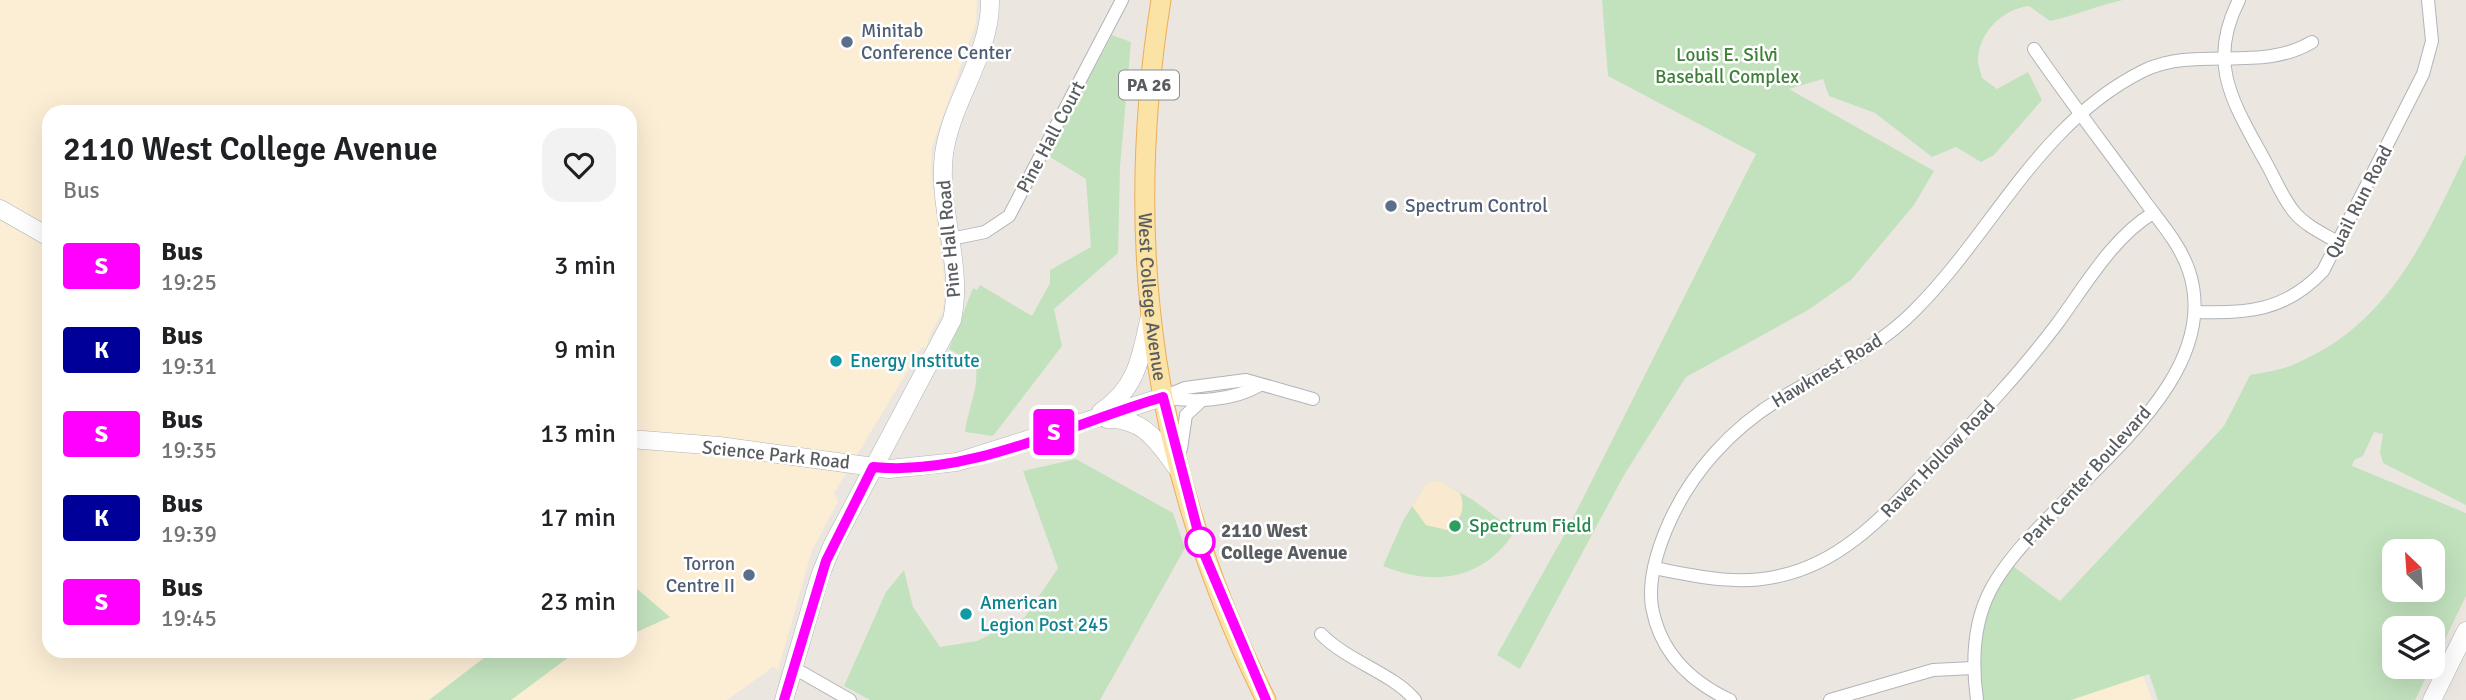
<!DOCTYPE html>
<style>
:root{--surface:#fff;--page:#f2f2f2;--text:#202124;--muted:#757577}
body{margin:0;font-family:Signika,sans-serif;background:var(--page);color:var(--text);height:100vh;display:flex;flex-direction:column;font-size:26px;white-space:nowrap}
*{box-sizing:border-box;margin:0}
p{font-size:23px;color:var(--muted)}
.icon{flex:none;width:38px;height:38px;fill:none;stroke:currentColor;stroke-width:2;stroke-linecap:round;stroke-linejoin:round}
.map{position:relative;flex:1;overflow:hidden}
.drawer{position:absolute;left:42px;top:105px;width:595px;height:553px;display:flex;flex-direction:column;background:var(--surface);border-radius:21px;box-shadow:0 7px 28px #0002}
.drawer>*{flex:none}
.badge{padding:0 14px;border-radius:5px;font-size:24px;line-height:46px}
.needle{width:46px;rotate:335deg}
.tools{position:absolute;left:2382px;top:539px;display:grid;gap:14px}
.tools a{display:grid;place-items:center;width:63px;height:63px;border-radius:14px;background:var(--surface);box-shadow:0 7px 28px #0002;font-size:35px}
.map>.badge{position:absolute;translate:-50% -50%;box-shadow:0 0 0 4px #fff}
.round{display:grid;place-items:center;flex:none;width:74px;height:74px;border-radius:21px;background:var(--page)}
.overview{display:flex;align-items:center;justify-content:space-between;height:119px;padding:0 21px}
h1{font-size:33px;font-weight:600;line-height:52px}
ul{padding:0;list-style:none}
li{display:flex;align-items:center;gap:21px;height:84px;padding:0 21px}
li div{flex:1}
li b{display:block;font-size:26px}
li em{font-style:normal}
li .badge{min-width:77px;font-weight:700;text-align:center}
.map>svg:first-child{display:block}
</style>
<div class="map">
<svg width="2466" height="700" viewBox="0 0 2466 700">
<rect width="100%" height="100%" fill="#ebe7e0"/>
<g fill="#fcedd5" fill-rule="evenodd">
<path d="M0,0H977L976,23L932,147L931,171L945,286L943,311L930,334L926,348L922,347L834,493L838,502L812,550L778,670L773,667L727,700H0ZM49,112H630V651H49Z"/>
<polygon points="2140,667 2152,700 2045,700"/>
</g>
<g fill="#c2e2bd" fill-rule="evenodd">
<path d="M1602,0H2123C2098,5 2075,16 2050,21L2029,6C2004,9 1981,30 1978,57C1977,63 1981,72 1982,78L1997,89L2028,72L2042,100L1994,155L1981,162L1956,147L1932,157L1875,113L1829,96L1823,79L1789,89L1934,171L1914,205L1851,280L1808,310L1686,377L1624,475L1520,669L1497,655L1567,530L1756,154L1608,76Z"/>
<path d="M1112,35L1131,42L1120,167L1118,253L1054,309L1062,346L993,436L965,432C967,411 981,383 975,364L949,349L973,288L977,290L980,285L1032,316L1050,283V270L1091,247L1086,179L1047,155Z"/>
<path d="M2466,154V505L2383,463L2380,452L2383,434L2374,432L2363,456L2354,460L2352,466L2466,513V596L2433,664L2432,628H2394V667H2431L2415,700H2158L2149,674L2071,700H1977L1981,617L2009,563L2060,601L2224,426L2250,375C2266,372 2283,370 2297,363C2390,323 2425,239 2466,154ZM2394,551H2432V590H2394Z"/>
<polygon points="1076,459 1173,513 1185,548 1100,700 870,700 844,686 886,592 904,570 913,607 940,647 977,641 1025,617 1058,568 1023,471"/>
<path d="M1438,480L1473,500L1515,531C1484,580 1434,587 1383,566L1403,521L1426,484Z"/>
<polygon points="630,583 670,617 630,635"/>
<polygon points="493,651 577,651 511,700 429,700"/>
</g>
<path fill="#f8e9cf" d="M1438,480L1460,493C1466,510 1461,519 1447,530L1426,525L1412,506L1426,484Z"/>
<g fill="none" stroke-linecap="round" stroke-linejoin="round">
<defs>
<g id="street">
<path d="M2239,0C2206,64 2234,104 2265,161C2275,178 2282,198 2295,213C2306,226 2324,234 2339,243"/>
<polyline points="951,239 985,232 1009,216 1122,0"/>
<path d="M2195,312C2246,314 2286,311 2323,271L2423,74L2432,41L2428,0"/>
<polyline points="1163,397 1185,388 1246,380 1313,399"/>
<path d="M1163,397C1193,403 1233,401 1260,385"/>
<polyline points="1181,449 1186,415 1201,401"/>
<path d="M1654,568C1696,576 1736,586 1779,576C1847,562 1891,507 1938,459C1980,415 2020,373 2057,324C2085,286 2112,238 2153,213"/>
<path d="M1321,634C1347,661 1394,674 1415,700"/>
<polyline points="794,668 850,700"/>
<path d="M1730,700C1689,681 1660,652 1652,607C1648,581 1656,554 1666,530C1689,474 1731,428 1783,397C1828,370 1877,349 1915,310C1993,232 2039,123 2143,71C2197,45 2261,73 2312,42"/>
<polyline points="1830,700 1933,670 1973,668"/>
<path d="M1977,700C1972,664 1973,624 1990,591C2039,496 2230,395 2189,271C2180,244 2160,222 2144,200C2107,149 2069,100 2034,49"/>
</g>
<g id="secondary">
<polyline points="0,209 49,237"/>
<path d="M1101,412C1136,389 1141,358 1149,320"/>
<path d="M1107,419C1144,418 1157,441 1177,468"/>
<polyline points="630,439 719,446 889,469 957,462 1163,397"/>
<path d="M784,700L820,576L832,546L952,320C964,264 937,209 944,154C951,101 991,55 990,0"/>
<polyline points="2432,700 2466,631"/>
</g>
<g id="primary">
<path id="s1" d="M1161,0C1121,249 1154,474 1266,700"/>
</g>
</defs>
<use href="#street" stroke="#b1b4b7" stroke-width="14"/>
<use href="#secondary" stroke="#b0b4b7" stroke-width="19"/>
<use href="#primary" stroke="#eaae5a" stroke-width="21"/>
<use href="#street" stroke="#fff" stroke-width="12"/>
<use href="#secondary" stroke="#fff" stroke-width="18"/>
<use href="#primary" stroke="#fbe2a5" stroke-width="19"/>
</g>
<g fill="none" stroke-linecap="round" stroke-linejoin="round">
<defs>
<path id="line" d="M784,700L826,561L873,467C969,477 1073,423 1163,397L1203,551L1266,700"/>
</defs>
<use href="#line" stroke="#fff" stroke-width="16"/>
<use href="#line" stroke="#f0f" stroke-width="10"/>
</g>
<g fill="#5c6f8a" stroke="#fff" stroke-width="2.5">
<circle cx="847" cy="42" r="7"/>
<circle cx="1391" cy="206" r="7"/>
<circle cx="749" cy="575" r="7"/>
</g>
<g fill="#0f9aa8" stroke="#fff" stroke-width="2.5">
<circle cx="836" cy="361" r="7"/>
<circle cx="966" cy="614" r="7"/>
</g>
<circle fill="#2e9e5b" stroke="#fff" stroke-width="2.5" cx="1455" cy="526" r="7"/>
<circle fill="#fff" stroke="#f0f" stroke-width="3.5" cx="1200" cy="542" r="14"/>
<g text-anchor="middle" dominant-baseline="central" stroke-width="5" stroke-linejoin="round" paint-order="stroke">
<rect fill="#fff" stroke="#8b8e90" stroke-width="2" x="1119" y="70.5" width="60" height="29" rx="5"/>
<g font-size="18" font-weight="bold" fill="#595d60">
<text x="1149" y="85">PA 26</text>
</g>
<g font-size="19" fill="#4e5e75" stroke="#fff" text-anchor="start">
<text x="861" y="31">Minitab<tspan x="861" dy="22">Conference Center</tspan></text>
<text x="1405" y="206">Spectrum Control</text>
<text x="735" y="564" text-anchor="end">Torron<tspan x="735" dy="22">Centre II</tspan></text>
</g>
<g font-size="19" fill="#3e8038" stroke="#fff">
<text x="1727" y="55">Louis E. Silvi<tspan x="1727" dy="22">Baseball Complex</tspan></text>
</g>
<g font-size="19" fill="#595d60" stroke="#fff">
<text transform="translate(1051 137) rotate(-62)">Pine Hall Court</text>
<text transform="translate(2359 202) rotate(-63)">Quail Run Road</text>
<text transform="translate(949 239) rotate(-95)">Pine Hall Road</text>
<text stroke="none"><textPath href="#s1" startOffset="298">West College Avenue</textPath></text>
<text transform="translate(1827 371) rotate(-31)">Hawknest Road</text>
<text transform="translate(776 455) rotate(6)">Science Park Road</text>
<text transform="translate(1938 459) rotate(-46)">Raven Hollow Road</text>
<text transform="translate(2087 476) rotate(-48)">Park Center Boulevard</text>
</g>
<g font-size="19" fill="#0d838f" stroke="#fff" text-anchor="start">
<text x="850" y="361">Energy Institute</text>
<text x="980" y="603">American<tspan x="980" dy="22">Legion Post 245</tspan></text>
</g>
<g font-size="19" fill="#27864d" stroke="#fff" text-anchor="start">
<text x="1469" y="526">Spectrum Field</text>
</g>
<g font-size="19" font-weight="bold" fill="#595d60" stroke="#fff" text-anchor="start">
<text x="1221" y="531">2110 West<tspan x="1221" dy="22">College Avenue</tspan></text>
</g>
</g>
</svg>
<div class="tools">
<a><svg class="needle" viewBox="-14 -14 28 28"><path d="M0-13l5 13h-10z" fill="#e53935"/><path d="M0 13l5-13h-10z" fill="#757577"/></svg></a>
<a><svg class="icon" aria-label="layers" viewBox="0 0 24 24"><path d="M12 4l9 5-9 5-9-5zM3 14l9 5 9-5"/></svg></a>
</div>
<b class="badge" style="left:1054px;top:432px;background:#f0f;color:#fff">S</b>
<section class="drawer">
<div class="overview"><div><h1>2110 West College Avenue</h1><p>Bus</p></div><a class="round"><svg class="icon" aria-label="heart" viewBox="0 0 24 24"><path d="M12 20l-8-8c-3-5 5-10 8-4 3-6 11-1 8 4z"/></svg></a></div>
<ul>
<li><span class="badge" style="background:#f0f;color:#fff">S</span><div><b>Bus</b><p>19:25</p></div><em>3 min</em></li>
<li><span class="badge" style="background:#009;color:#fff">K</span><div><b>Bus</b><p>19:31</p></div><em>9 min</em></li>
<li><span class="badge" style="background:#f0f;color:#fff">S</span><div><b>Bus</b><p>19:35</p></div><em>13 min</em></li>
<li><span class="badge" style="background:#009;color:#fff">K</span><div><b>Bus</b><p>19:39</p></div><em>17 min</em></li>
<li><span class="badge" style="background:#f0f;color:#fff">S</span><div><b>Bus</b><p>19:45</p></div><em>23 min</em></li>
</ul>
</section>
</div>
